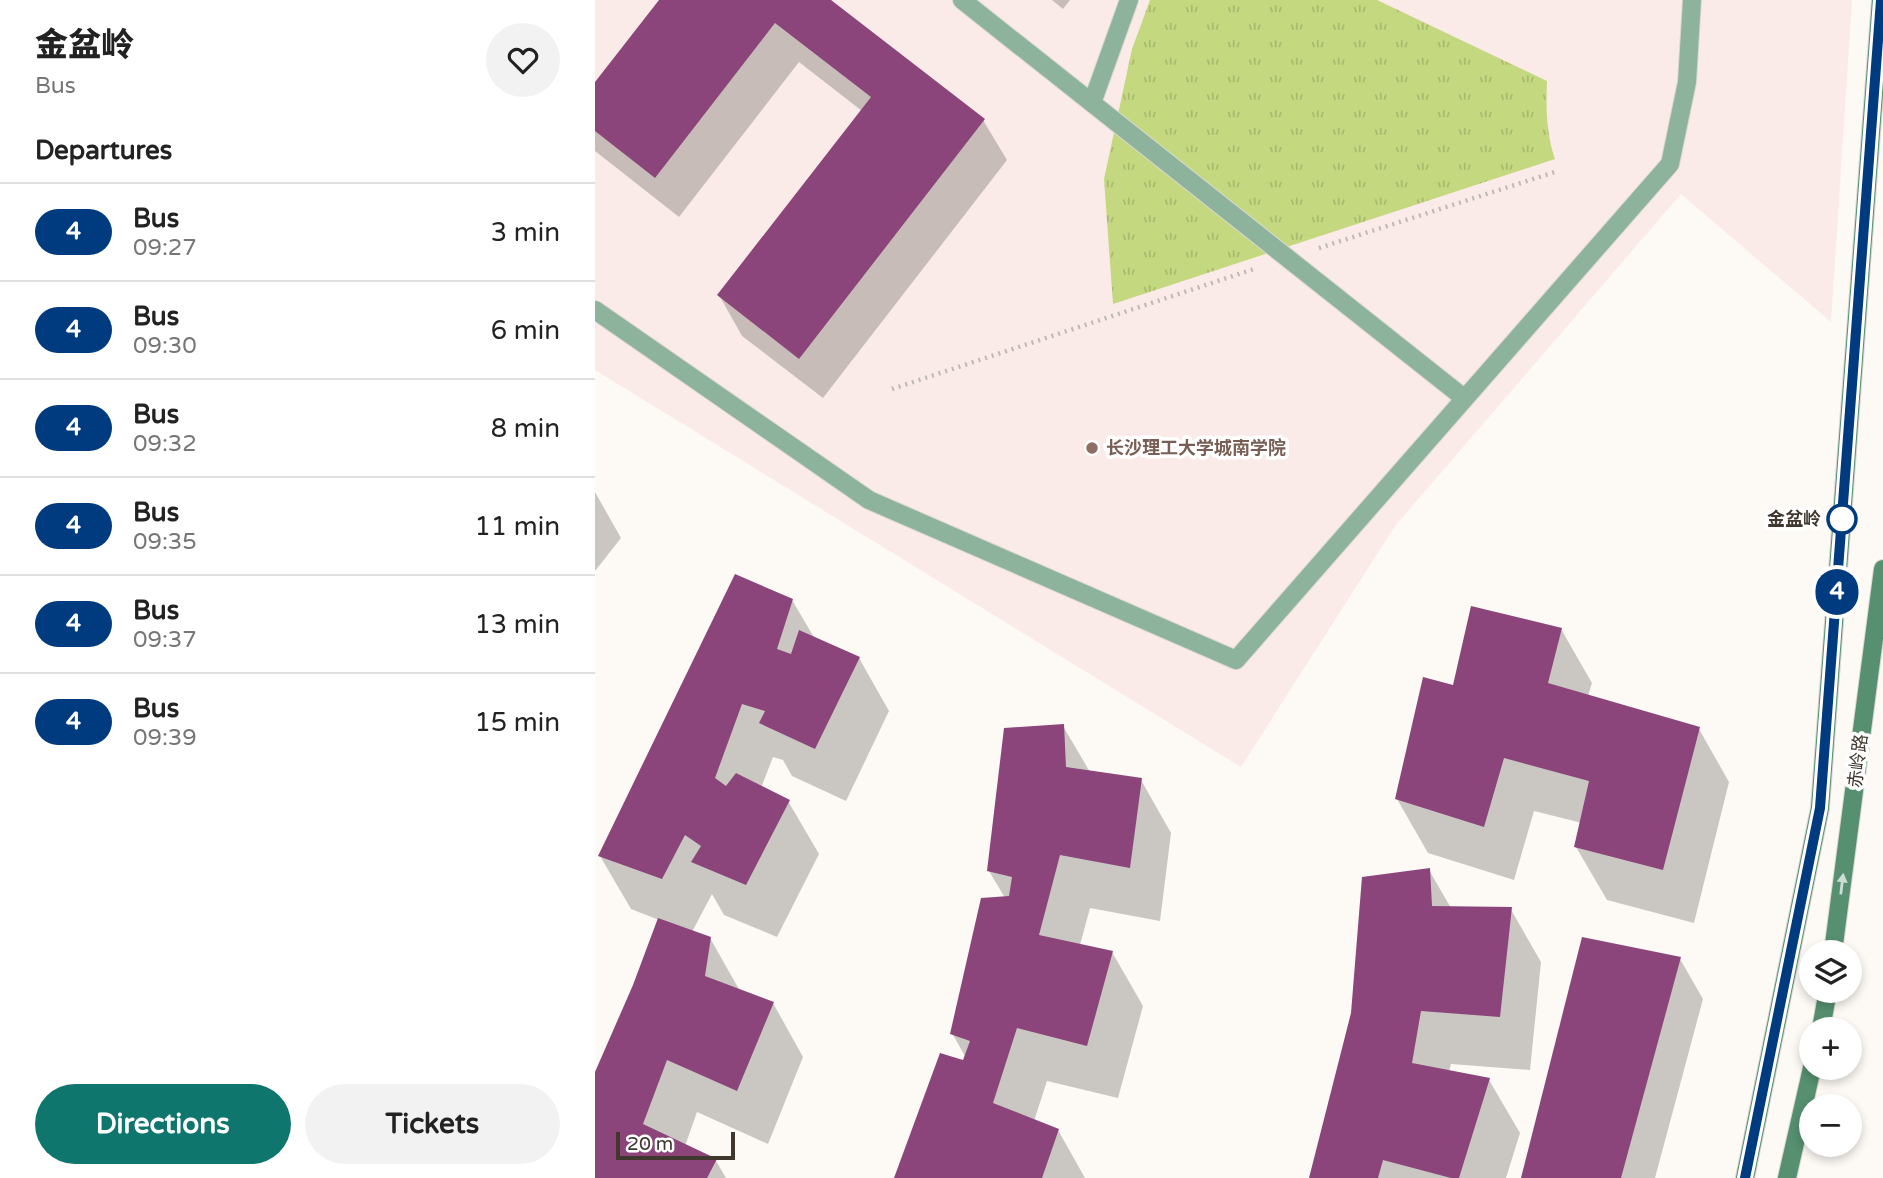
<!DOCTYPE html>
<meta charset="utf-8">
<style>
:root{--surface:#fff;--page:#f2f2f2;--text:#222;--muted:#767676;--line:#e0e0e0;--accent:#0f766e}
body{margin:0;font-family:"Varela Round","Noto Sans SC",sans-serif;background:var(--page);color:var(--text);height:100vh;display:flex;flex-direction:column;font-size:26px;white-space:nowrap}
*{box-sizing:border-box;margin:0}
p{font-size:23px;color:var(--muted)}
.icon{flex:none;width:38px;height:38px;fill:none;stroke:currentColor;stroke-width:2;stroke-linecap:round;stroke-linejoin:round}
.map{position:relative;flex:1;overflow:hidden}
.details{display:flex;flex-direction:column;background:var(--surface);width:595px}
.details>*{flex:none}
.badge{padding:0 14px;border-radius:23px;font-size:24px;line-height:46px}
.buttons{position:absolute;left:1204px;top:940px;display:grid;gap:14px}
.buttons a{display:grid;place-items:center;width:63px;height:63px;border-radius:50%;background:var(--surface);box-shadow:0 4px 10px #0003;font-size:35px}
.scale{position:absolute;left:21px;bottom:18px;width:119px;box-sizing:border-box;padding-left:7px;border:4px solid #40382f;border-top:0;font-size:19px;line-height:24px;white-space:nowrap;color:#40382f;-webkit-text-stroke:5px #fff;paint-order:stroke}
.map>.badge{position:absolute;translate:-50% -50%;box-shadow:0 0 0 4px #fff}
h2{padding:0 35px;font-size:26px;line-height:63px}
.round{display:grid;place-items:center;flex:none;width:74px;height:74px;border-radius:37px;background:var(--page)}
.overview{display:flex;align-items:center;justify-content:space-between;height:119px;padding:0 35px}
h1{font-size:33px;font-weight:800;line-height:52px}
.cta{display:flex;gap:14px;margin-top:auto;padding:14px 35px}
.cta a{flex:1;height:80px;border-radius:42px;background:var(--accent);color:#fff;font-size:28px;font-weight:800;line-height:80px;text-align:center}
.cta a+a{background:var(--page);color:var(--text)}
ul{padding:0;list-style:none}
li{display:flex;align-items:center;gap:21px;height:98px;padding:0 35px;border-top:2px solid var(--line)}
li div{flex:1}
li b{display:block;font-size:26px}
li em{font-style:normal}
li .badge{min-width:77px;font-weight:700;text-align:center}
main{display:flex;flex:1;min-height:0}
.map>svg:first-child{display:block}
</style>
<main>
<section class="details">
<div class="overview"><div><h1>金盆岭</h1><p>Bus</p></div><a class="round"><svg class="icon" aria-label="heart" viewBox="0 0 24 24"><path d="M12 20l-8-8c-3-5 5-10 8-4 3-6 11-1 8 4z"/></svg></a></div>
<h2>Departures</h2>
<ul>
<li><span class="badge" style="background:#003b80;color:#fff">4</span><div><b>Bus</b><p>09:27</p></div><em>3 min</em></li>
<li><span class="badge" style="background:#003b80;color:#fff">4</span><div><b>Bus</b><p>09:30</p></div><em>6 min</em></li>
<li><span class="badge" style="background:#003b80;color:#fff">4</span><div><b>Bus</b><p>09:32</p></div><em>8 min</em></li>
<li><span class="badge" style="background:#003b80;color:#fff">4</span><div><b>Bus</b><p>09:35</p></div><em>11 min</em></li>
<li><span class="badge" style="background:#003b80;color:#fff">4</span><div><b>Bus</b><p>09:37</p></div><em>13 min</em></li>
<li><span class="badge" style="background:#003b80;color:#fff">4</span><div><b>Bus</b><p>09:39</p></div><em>15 min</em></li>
</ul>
<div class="cta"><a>Directions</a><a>Tickets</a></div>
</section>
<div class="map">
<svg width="1288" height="1178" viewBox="0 0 1288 1178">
<defs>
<pattern id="grass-tufts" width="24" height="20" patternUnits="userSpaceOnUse" patternTransform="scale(1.75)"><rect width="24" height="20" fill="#c4d880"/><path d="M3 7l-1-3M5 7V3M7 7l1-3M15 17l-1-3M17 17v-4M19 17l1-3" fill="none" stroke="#a9ba6f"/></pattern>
</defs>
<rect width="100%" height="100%" fill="#fdf9f4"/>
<polygon fill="#fbebe8" points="0,0 1257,0 1236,322 1086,194 800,526 646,767 0,370"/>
<path fill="url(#grass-tufts)" d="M555,0H782L952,81C951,107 951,133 960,159L518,304L509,179L537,49Z"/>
<g fill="#0003">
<polygon points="66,0 233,0 388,120 412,160 228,398 147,336 124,295 267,111 204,62 84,217 0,151 0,85"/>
<polygon points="457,0 475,0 468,9"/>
<polygon points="0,492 26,538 0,571"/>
<polygon points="197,600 220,639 264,658 294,711 251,801 197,776 188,760 178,757 166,788 193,801 224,854 182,937 129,915 117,894 97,932 115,938 145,991 178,1003 208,1057 173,1144 102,1112 90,1146 121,1161 131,1178 0,1178 0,1076 40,986 64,920 36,909 5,856"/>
<polygon points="966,629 997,683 993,696 1104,729 1134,782 1099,923 1012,900 981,847 987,823 939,811 919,880 833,853 802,799 859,687"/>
<polygon points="468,726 495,772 546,780 576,833 565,921 495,908 485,945 517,952 548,1006 523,1098 452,1081 439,1121 463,1130 490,1178 301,1178 371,1058 357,1033 410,898 394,871"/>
<polygon points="834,870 856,908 915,908 946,962 935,1070 856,1064 854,1072 894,1080 925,1133 911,1178 716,1178"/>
<polygon points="1085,959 1108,999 1060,1178 928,1178"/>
</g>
<g fill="#8b457a">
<polygon points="64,0 236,0 390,119 204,359 122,295 276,97 180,23 60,178 0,131 0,82"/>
<polygon points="140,574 198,599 182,649 196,654 204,630 265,657 220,749 164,723 170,711 147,704 120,778 131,786 141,773 195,800 151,885 96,862 106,846 90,835 67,879 3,856"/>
<polygon points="876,606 967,628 953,683 1105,727 1068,870 979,847 994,781 909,758 889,827 800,799 828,677 858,685"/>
<polygon points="469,724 471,767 547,778 535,868 465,855 444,935 518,951 492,1046 422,1028 398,1103 464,1129 447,1178 299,1178 345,1053 368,1060 375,1041 355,1034 386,898 414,896 417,877 392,871 409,728"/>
<polygon points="835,868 837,906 917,907 905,1017 826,1011 817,1063 895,1078 864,1178 856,1178 788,1160 783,1178 714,1178 756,1013 767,877"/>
<polygon points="63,918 116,937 110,976 179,1002 142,1091 72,1060 48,1124 122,1159 112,1178 0,1178 0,1072 38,985"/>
<polygon points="987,937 1086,957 1026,1178 926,1178"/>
</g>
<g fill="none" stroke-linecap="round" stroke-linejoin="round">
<defs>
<polyline id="lane" points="497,103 534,0"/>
<g id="street">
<polyline points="367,0 869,398"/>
<polyline points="0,310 274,500 641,660 1075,164 1092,82 1097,0"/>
</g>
<g id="secondary">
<polyline points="1238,952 1288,569"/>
<polyline points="1226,1029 1233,990"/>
<polyline points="1150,1178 1225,808 1286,0"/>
<polyline points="1192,1178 1217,1068"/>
</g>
</defs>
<use href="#lane" stroke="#dbd6d1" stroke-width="20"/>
<use href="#street" stroke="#dbd6d1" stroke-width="20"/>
<use href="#secondary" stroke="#dbd6d1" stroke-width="20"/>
<g stroke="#bfb9b3" stroke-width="4.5" stroke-dasharray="2 5" stroke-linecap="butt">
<polyline points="724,248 963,171"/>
<polyline points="297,389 659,269"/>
</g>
<use href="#lane" stroke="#8db39c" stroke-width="18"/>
<use href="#street" stroke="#8db39c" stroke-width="18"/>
<use href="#secondary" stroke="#569070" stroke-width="18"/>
</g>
<defs><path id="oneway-solid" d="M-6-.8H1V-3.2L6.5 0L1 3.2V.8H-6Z" transform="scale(1.75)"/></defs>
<use fill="#ccded4" href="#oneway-solid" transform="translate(1247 884) rotate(-83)"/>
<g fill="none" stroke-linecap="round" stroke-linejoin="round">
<defs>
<polyline id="line" points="1150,1178 1225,808 1286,0"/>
</defs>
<use href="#line" stroke="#fff" stroke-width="16"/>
<use href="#line" stroke="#003b80" stroke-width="10"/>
</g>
<circle fill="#8d6e63" stroke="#fff" stroke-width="2.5" cx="497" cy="448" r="7"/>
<circle fill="#fff" stroke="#003b80" stroke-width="3.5" cx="1247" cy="519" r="14"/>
<g text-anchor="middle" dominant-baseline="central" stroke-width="7" stroke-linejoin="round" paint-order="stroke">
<g font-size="18" font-weight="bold" fill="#785e54" stroke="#fff" text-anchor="start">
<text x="511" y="448">长沙理工大学城南学院</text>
</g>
<g font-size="18" font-weight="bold" fill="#40382f" stroke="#fff" text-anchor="end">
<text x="1226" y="519">金盆岭</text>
</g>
<g font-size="18" fill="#40382f" stroke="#fff">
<text transform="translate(1263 761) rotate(-83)">赤岭路</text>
</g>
</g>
</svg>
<div class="buttons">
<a><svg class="icon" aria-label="layers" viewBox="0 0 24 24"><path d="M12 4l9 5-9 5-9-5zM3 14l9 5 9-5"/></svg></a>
<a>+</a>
<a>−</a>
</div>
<div class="scale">20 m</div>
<b class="badge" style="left:1242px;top:592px;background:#003b80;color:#fff">4</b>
</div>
</main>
